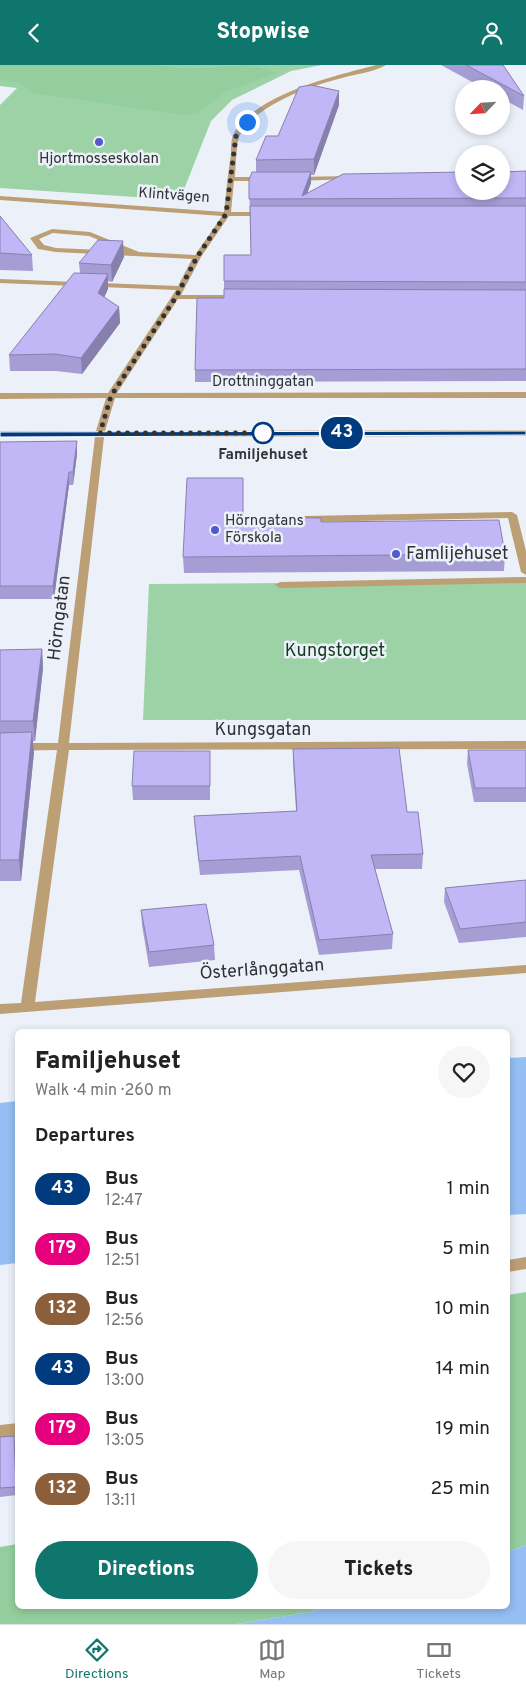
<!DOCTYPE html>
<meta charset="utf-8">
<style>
:root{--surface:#fff;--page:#f6f6f6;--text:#222;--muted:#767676;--line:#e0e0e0;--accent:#0f766e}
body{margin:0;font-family:Overpass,sans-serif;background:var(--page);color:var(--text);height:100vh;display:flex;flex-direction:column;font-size:19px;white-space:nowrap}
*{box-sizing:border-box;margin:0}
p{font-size:16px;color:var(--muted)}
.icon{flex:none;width:28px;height:28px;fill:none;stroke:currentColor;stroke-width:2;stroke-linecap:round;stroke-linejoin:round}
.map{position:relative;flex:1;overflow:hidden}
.panel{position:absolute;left:15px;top:964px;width:495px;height:580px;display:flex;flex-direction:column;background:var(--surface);border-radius:8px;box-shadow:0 2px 8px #0003}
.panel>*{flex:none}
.badge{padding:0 10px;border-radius:16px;font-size:18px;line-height:32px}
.needle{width:32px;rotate:245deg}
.controls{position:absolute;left:455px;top:15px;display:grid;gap:10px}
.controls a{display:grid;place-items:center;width:55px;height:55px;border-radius:50%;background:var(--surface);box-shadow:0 2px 8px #0003;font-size:25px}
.you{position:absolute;width:25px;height:25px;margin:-12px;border:4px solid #fff;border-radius:50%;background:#1a73e8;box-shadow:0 0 0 8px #1a73e833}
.map>.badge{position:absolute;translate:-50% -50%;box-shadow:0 0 0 2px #fff}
h2{padding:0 20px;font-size:19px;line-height:45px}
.round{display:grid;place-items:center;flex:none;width:52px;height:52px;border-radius:26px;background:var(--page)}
.headline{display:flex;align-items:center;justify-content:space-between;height:85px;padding:0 20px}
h1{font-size:24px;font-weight:800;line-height:38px}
.cta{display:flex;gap:10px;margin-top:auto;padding:10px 20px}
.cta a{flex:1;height:58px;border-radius:30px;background:var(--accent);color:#fff;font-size:20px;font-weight:800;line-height:58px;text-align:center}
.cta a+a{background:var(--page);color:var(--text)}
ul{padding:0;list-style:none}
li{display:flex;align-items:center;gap:15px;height:60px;padding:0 20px}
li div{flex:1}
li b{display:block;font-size:19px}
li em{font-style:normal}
li .badge{min-width:55px;font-weight:700;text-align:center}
header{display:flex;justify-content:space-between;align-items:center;height:65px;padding:0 20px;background:var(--accent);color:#fff;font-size:22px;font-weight:800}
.dock{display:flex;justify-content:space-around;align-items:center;height:70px;border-top:1px solid var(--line);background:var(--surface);font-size:14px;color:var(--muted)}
.dock a{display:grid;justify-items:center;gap:2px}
.dock .active{color:var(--accent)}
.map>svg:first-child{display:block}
</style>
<header><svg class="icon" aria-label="back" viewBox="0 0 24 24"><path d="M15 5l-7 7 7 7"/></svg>Stopwise<svg class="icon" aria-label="person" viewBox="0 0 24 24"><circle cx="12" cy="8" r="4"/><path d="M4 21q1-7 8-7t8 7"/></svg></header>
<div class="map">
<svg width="526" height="1559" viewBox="0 0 526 1559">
<rect width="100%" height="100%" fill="#ecf1f9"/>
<g fill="#9cd2a5">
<polygon points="0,0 322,0 291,6 232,35 211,56 183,127 165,134 0,123 0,40 17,23 0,21"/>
<polygon points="526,516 526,655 143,655 149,519"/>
</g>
<g fill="#94ce9e">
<polygon points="0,0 154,0 186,4 250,0 277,8 225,27 197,48 183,50 33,28 19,18 0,15"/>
<polygon points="526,1227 526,1480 508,1487 508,1230"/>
<polygon points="17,1479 18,1541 332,1541 311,1547 237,1559 0,1559 0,1482"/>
</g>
<g fill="#94bef4">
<polygon points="526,992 526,1149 508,1150 508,993"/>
<polygon points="17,1036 17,1198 0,1200 0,1038"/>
<polygon points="526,1480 526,1559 237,1559 311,1547 332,1541 508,1541 508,1487"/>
</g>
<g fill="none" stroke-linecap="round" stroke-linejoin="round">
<g fill="#bd9f75" fill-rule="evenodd">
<path d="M376,0H386C374,7 356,9 342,13C310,21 256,40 240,70C236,79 236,101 235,112H266L270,114L266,116H234L231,147H266L270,149L266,151H229L201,192L181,230H241L245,232L241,234H178L117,328L526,327V333H115L105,366L526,365V371L104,372L69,678L526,676V684L69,685L35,937L526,900V908L0,949V939L21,938L57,685L0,686V678H58L95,372H0V366H96L106,333L0,334V328H108L176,225L0,218V214L178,221L192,194L56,187L38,184L30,173L52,164L90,167L139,187L195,190L222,151L0,135V131L224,147C226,127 228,108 231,89C231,83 231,75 233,70C254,29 335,11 376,0ZM53,168L89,171L124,186L56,183L44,180L39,174Z"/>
<polygon points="351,111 355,113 353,114 294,116 290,114 294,112"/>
<polygon points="512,447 517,450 526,486 526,510 521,507 508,453 304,457 299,454 304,451"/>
<polygon points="526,512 526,518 280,523 275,520 280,517"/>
<polygon points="526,1192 526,1204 508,1207 508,1195"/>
<polygon points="18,1358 18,1372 0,1374 0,1360"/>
</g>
</g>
<g fill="#a69dd4">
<polygon points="441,0 503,0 524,31 523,45 501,33 501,24 485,24"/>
<polygon points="339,40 314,110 311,110 311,118 307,129 526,106 526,316 195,317 195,305 224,233 224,190 251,190 249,115 256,107 256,95 278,71"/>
<polygon points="0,151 32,190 33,206 0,205"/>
<polygon points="124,192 112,217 108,216 108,224 104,232 119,242 120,258 82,309 56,306 10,306 9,290 80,208 79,198"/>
<polygon points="0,377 77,389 73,420 69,420 54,534 0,534"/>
<polygon points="243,452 321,457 505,489 504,506 184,508 183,492"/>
<polygon points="42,584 43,603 35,676 33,676 34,687 21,816 0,816 0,585"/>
<polygon points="293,684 407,747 423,789 422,804 375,804 393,869 392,884 319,890 299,805 200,810 195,765 194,751 296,746 293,698"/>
<polygon points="468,685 526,685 526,737 474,737 467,699"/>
<polygon points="210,686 210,735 133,735 132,721"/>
<polygon points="526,815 526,872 459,878 444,837 445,823"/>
<polygon points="141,845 214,880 215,895 149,902 142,860"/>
<polygon points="0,1372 15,1379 17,1430 0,1432"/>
</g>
<g fill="#8780ad">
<polygon points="339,26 339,40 314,110 314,94"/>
<polygon points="311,107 311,118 305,134 302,131"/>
<polygon points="123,176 124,192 112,217 111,200"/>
<polygon points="108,209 108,224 99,244 98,228"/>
<polygon points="119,242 120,258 82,309 81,293"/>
<polygon points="77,376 77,389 73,420 73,407"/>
<polygon points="69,407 69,420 54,534 53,521"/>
<polygon points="42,584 43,603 35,676 33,656"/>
<polygon points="32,667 34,687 21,816 19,795"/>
<polygon points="14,1371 15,1379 17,1430 16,1422"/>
</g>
<g fill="#c1b7f7" stroke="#8780ad">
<polygon points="466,0 503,0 524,31"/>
<polygon points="311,20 339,26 314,94 256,95 266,71 278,71 299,22"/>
<polygon points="526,106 526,133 249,134 249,115 252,107 311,107 302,131 343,109 464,107 464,126 501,126 501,107"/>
<polygon points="250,141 526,141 526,217 224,216 224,190 251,190"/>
<polygon points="0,151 32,190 0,188"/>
<polygon points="98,175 123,176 111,200 79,198"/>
<polygon points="74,208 108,209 98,228 119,242 81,293 55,289 9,290"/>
<polygon points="224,224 526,225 526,304 195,305 197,233 224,233"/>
<polygon points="77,376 73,407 69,407 53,521 0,521 0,377"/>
<polygon points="187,413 243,413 243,452 321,453 321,457 499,455 505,489 183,492"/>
<polygon points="42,584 33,656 0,656 0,585"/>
<polygon points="32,667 19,795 0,795 0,668"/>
<polygon points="399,683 407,747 418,747 423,789 371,790 393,869 319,875 300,791 199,796 194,751 297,746 293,684"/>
<polygon points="468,685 526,685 526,723 475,723"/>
<polygon points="134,686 210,686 210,721 132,721"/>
<polygon points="526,815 526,857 460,864 445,823"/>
<polygon points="206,839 214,880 149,887 141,845"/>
<polygon points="14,1371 16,1422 0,1423 0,1372"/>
</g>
<polygon fill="#003b80" stroke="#fff" points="526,366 526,370 0,372 0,367"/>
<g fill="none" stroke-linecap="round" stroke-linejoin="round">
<polyline stroke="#303235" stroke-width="5" stroke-dasharray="0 9" points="247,57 236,71 226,149 197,192 176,232 111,331 100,368 263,368"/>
</g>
<g fill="#5358ce" stroke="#ecf1f9" stroke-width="2">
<circle cx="99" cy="77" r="5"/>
<circle cx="215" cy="465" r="5"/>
<circle cx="396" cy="489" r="5"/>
</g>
<circle fill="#fff" stroke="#003b80" stroke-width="2.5" cx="263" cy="368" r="10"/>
<g text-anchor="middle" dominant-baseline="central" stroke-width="5" stroke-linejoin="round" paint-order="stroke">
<g font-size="15" fill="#303235" stroke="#ecf1f9">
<text x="99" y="94">Hjortmosseskolan</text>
<text x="225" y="456" text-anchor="start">Hörngatans<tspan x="225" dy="17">Förskola</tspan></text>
</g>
<g font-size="15" fill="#303235" stroke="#ecf1f9">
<text transform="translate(174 131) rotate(4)">Klintvägen</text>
<text x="263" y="317">Drottninggatan</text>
</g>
<g font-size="15" font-weight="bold" fill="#303235" stroke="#ecf1f9">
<text x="263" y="390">Familjehuset</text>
</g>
<g font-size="18" fill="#303235" stroke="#ecf1f9" text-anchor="start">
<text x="406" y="489">Famlijehuset</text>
</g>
<g font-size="18" fill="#303235" stroke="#ecf1f9">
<text transform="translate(60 553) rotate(-83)">Hörngatan</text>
<text x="263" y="665">Kungsgatan</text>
<text transform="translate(262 905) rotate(-4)">Österlånggatan</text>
</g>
<g font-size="18" fill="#103a1b" stroke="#ecf1f9">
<text x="335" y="586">Kungstorget</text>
</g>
</g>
</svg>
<div class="controls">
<a><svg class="needle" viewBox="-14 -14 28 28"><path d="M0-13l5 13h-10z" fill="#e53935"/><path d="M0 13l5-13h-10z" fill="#767676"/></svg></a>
<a><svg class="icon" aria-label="layers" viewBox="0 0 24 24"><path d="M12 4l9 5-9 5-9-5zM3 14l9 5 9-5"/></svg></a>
</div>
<div class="you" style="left:247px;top:57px"></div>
<b class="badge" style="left:342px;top:368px;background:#003b80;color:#fff">43</b>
<section class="panel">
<div class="headline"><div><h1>Familjehuset</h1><p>Walk · 4 min · 260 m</p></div><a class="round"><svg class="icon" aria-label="heart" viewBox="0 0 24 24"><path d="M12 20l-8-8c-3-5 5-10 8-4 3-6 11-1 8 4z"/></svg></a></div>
<h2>Departures</h2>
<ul>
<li><span class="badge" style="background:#003b80;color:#fff">43</span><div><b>Bus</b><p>12:47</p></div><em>1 min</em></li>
<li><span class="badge" style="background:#e6007e;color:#fff">179</span><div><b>Bus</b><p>12:51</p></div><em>5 min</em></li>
<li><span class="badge" style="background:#8b5e3c;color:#fff">132</span><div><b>Bus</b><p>12:56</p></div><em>10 min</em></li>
<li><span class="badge" style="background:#003b80;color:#fff">43</span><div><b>Bus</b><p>13:00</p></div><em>14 min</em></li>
<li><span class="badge" style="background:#e6007e;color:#fff">179</span><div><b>Bus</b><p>13:05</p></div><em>19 min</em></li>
<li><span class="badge" style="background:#8b5e3c;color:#fff">132</span><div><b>Bus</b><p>13:11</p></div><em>25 min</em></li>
</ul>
<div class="cta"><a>Directions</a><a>Tickets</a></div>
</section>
</div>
<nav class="dock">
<a class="active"><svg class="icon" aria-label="directions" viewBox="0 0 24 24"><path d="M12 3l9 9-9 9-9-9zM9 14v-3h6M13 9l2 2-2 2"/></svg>Directions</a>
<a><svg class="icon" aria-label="map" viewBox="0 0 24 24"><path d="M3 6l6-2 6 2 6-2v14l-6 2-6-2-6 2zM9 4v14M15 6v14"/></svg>Map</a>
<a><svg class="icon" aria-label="tickets" viewBox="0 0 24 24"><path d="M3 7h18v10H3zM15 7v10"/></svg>Tickets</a>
</nav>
